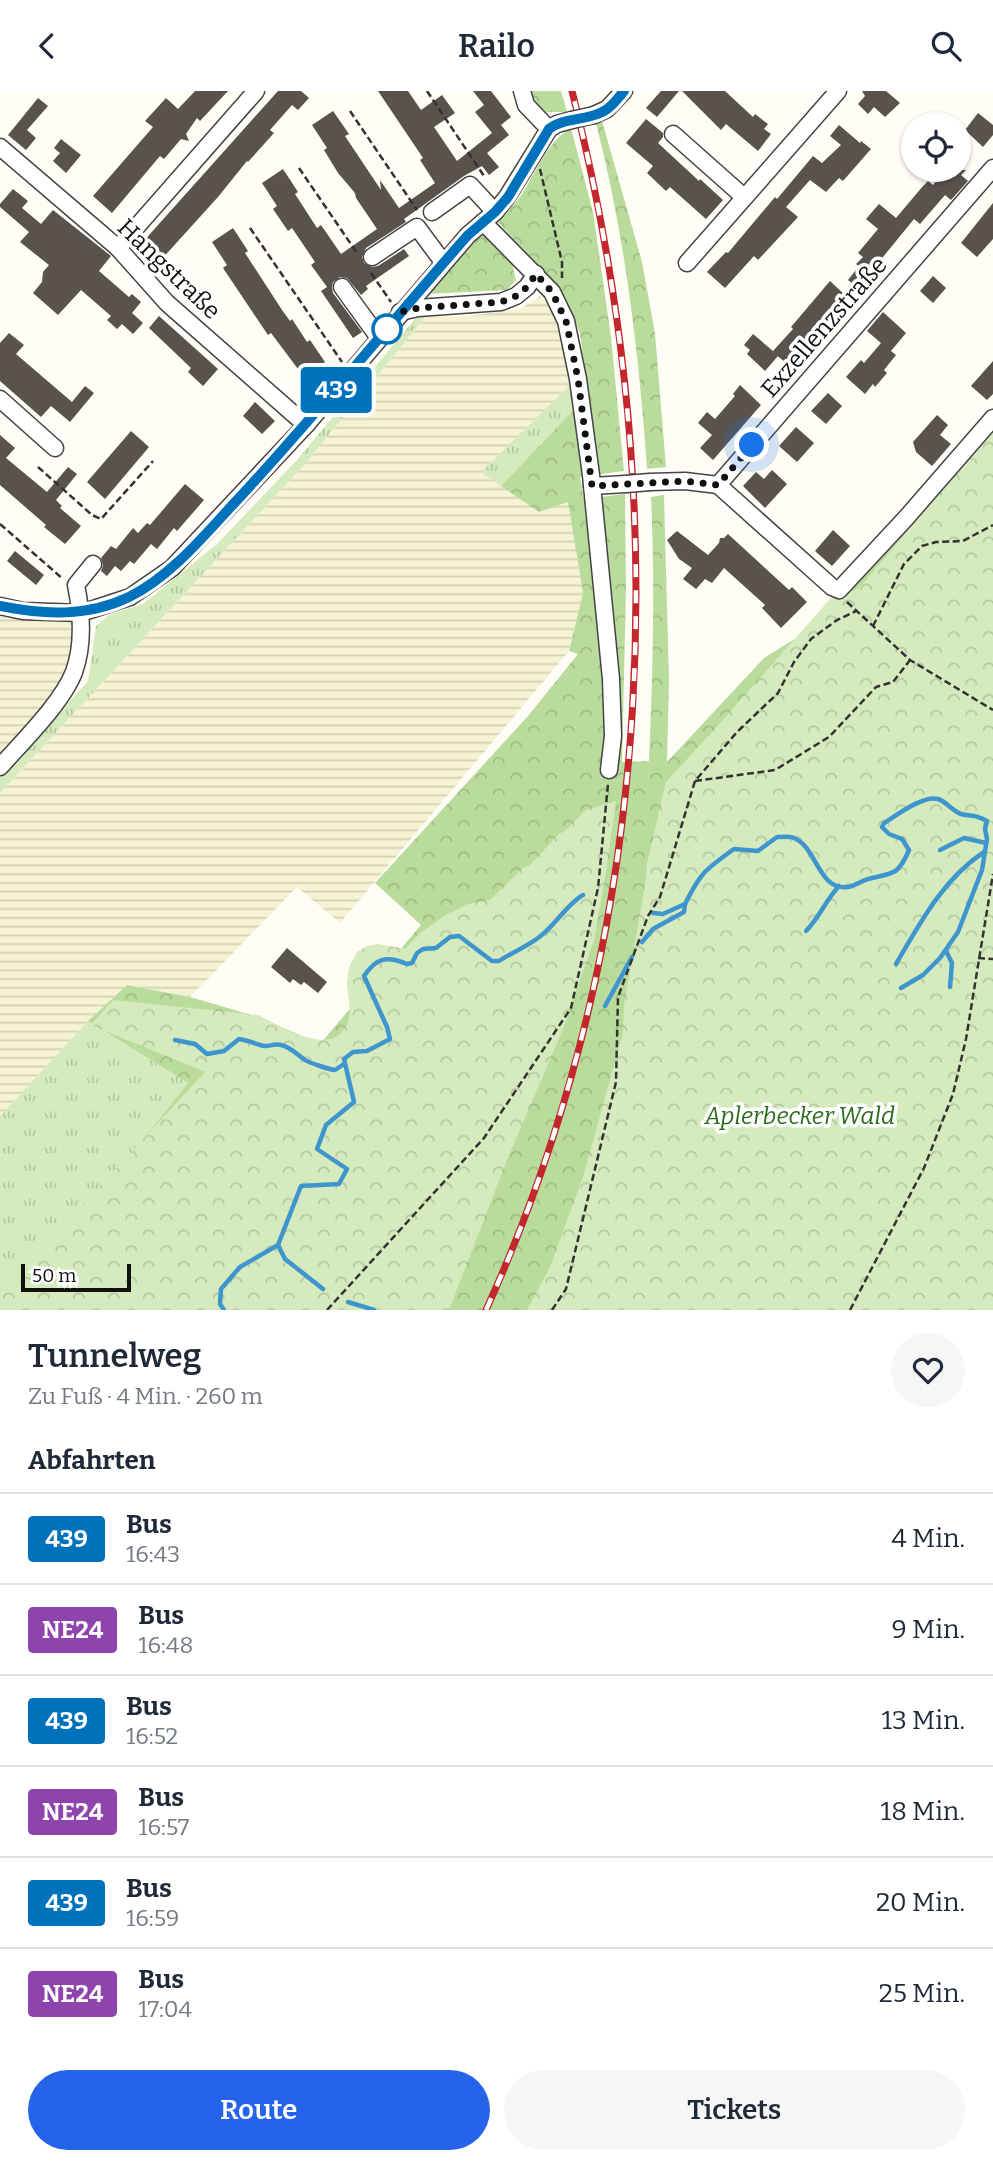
<!DOCTYPE html>
<html lang="de">
<meta charset="utf-8">
<style>
:root{--surface:#fff;--page:#f6f6f7;--text:#1f2937;--muted:#747a83;--line:#e0e1e3;--accent:#2563eb}
body{margin:0;font-family:Bitter,serif;background:var(--page);color:var(--text);height:100vh;display:flex;flex-direction:column;font-size:26px;white-space:nowrap}
*{box-sizing:border-box;margin:0}
p{font-size:23px;color:var(--muted)}
.icon{flex:none;width:38px;height:38px;fill:none;stroke:currentColor;stroke-width:2;stroke-linecap:round;stroke-linejoin:round}
.map{position:relative;height:1219px;overflow:hidden}
.details{display:flex;flex-direction:column;background:var(--surface);flex:1}
.details>*{flex:none}
.badge{padding:0 14px;border-radius:5px;font-size:24px;line-height:46px}
.buttons{position:absolute;left:901px;top:21px;display:grid;gap:14px}
.buttons a{display:grid;place-items:center;width:70px;height:70px;border-radius:50%;background:var(--surface);box-shadow:0 2px 5px #0004;font-size:35px}
.scale{position:absolute;left:21px;bottom:18px;width:110px;box-sizing:border-box;padding-left:7px;border:4px solid #111;border-top:0;font-size:19px;line-height:24px;white-space:nowrap;color:#111;-webkit-text-stroke:5px #fff;paint-order:stroke}
.you{position:absolute;width:35px;height:35px;margin:-18px;border:5px solid #fff;border-radius:50%;background:#1a73e8;box-shadow:0 0 0 10px #1a73e833}
.map>.badge{position:absolute;translate:-50% -50%;box-shadow:0 0 0 4px #fff}
h2{padding:0 28px;font-size:26px;line-height:63px}
.round{display:grid;place-items:center;flex:none;width:74px;height:74px;border-radius:37px;background:var(--page)}
.headline{display:flex;align-items:center;justify-content:space-between;height:119px;padding:0 28px}
h1{font-size:33px;font-weight:600;line-height:52px}
.cta{display:flex;gap:14px;margin-top:auto;padding:14px 28px}
.cta a{flex:1;height:80px;border-radius:42px;background:var(--accent);color:#fff;font-size:28px;font-weight:600;line-height:80px;text-align:center}
.cta a+a{background:var(--page);color:var(--text)}
ul{padding:0;list-style:none}
li{display:flex;align-items:center;gap:21px;height:91px;padding:0 28px;border-top:2px solid var(--line)}
li div{flex:1}
li b{display:block;font-size:26px}
li em{font-style:normal}
li .badge{min-width:77px;font-weight:700;text-align:center}
header{display:flex;justify-content:space-between;align-items:center;height:91px;padding:0 28px;background:var(--surface);font-size:32px;font-weight:600}
.map>svg:first-child{display:block}
</style>
<header><svg class="icon" aria-label="back" viewBox="0 0 24 24"><path d="M15 5l-7 7 7 7"/></svg>Railo<svg class="icon" aria-label="search" viewBox="0 0 24 24"><circle cx="10" cy="10" r="6"/><path d="M15 15l6 6"/></svg></header>
<div class="map">
<svg width="993" height="1219" viewBox="0 0 993 1219">
<defs>
<pattern id="farmland-rules" width="6" height="5" patternUnits="userSpaceOnUse" patternTransform="scale(1.75)"><rect width="6" height="5" fill="#f6f3d4"/><path d="M0 2.5h6" fill="none" stroke="#d2cfb5"/></pattern>
<pattern id="grass-tufts" width="24" height="20" patternUnits="userSpaceOnUse" patternTransform="scale(1.75)"><rect width="24" height="20" fill="#d5ebbd"/><path d="M3 7l-1-3M5 7V3M7 7l1-3M15 17l-1-3M17 17v-4M19 17l1-3" fill="none" stroke="#b6c8a1"/></pattern>
<pattern id="forest-crowns" width="20" height="18" patternUnits="userSpaceOnUse" patternTransform="scale(1.75)"><rect width="20" height="18" fill="#b9dc9c"/><path d="M2 6a3 3 0 1 1 6 0M12 15a3 3 0 1 1 6 0" fill="none" stroke="#9ebc85"/></pattern>
<pattern id="park-crowns" width="20" height="18" patternUnits="userSpaceOnUse" patternTransform="scale(1.75)"><rect width="20" height="18" fill="#d5ebbd"/><path d="M2 6a3 3 0 1 1 6 0M12 15a3 3 0 1 1 6 0" fill="none" stroke="#b6c8a1"/></pattern>
</defs>
<rect width="100%" height="100%" fill="#fffdf5"/>
<g fill="url(#farmland-rules)">
<polygon points="540,205 553,218 562,242 570,294 482,381 568,410 583,502 569,560 340,832 297,796 190,906 127,894 88,930 0,1025 0,702 304,374 427,224 460,226 520,218"/>
<polygon points="0,515 81,522 74,582 0,676"/>
</g>
<g fill="url(#grass-tufts)">
<polygon points="427,224 304,374 0,702 0,686 88,590 96,535 109,524 143,513 218,452 296,370 415,228"/>
<polygon points="570,294 575,320 501,395 481,381"/>
<polygon points="88,930 188,992 121,1076 0,1211 0,1025"/>
</g>
<g fill="url(#forest-crowns)">
<polygon points="531,0 561,0 567,21 546,21 533,9"/>
<path d="M602,30L642,171L655,242L666,376L647,378C639,262 625,145 596,32Z"/>
<path d="M571,37L593,121L611,246L624,380L580,386L584,408L625,403L626,498L622,671L649,670C653,581 655,494 651,406L664,404L669,589L667,671L764,567L817,534L993,332V1219H0L121,1076L188,992L88,930L127,894L190,906L259,926L320,953L421,834L375,792L528,625L578,563L569,560L583,502L568,411L539,421L501,395L572,321L589,314L580,242L562,201L498,131C504,124 511,117 517,110C535,86 544,53 571,37Z"/>
<polygon points="481,141 512,172 516,189 507,199 427,203"/>
</g>
<g fill="url(#park-crowns)">
<polygon points="993,339 993,1219 527,1219 550,1176 583,1086 620,953 623,942 624,914 646,788 647,773 666,691 713,640 831,507 855,499 861,495"/>
<polygon points="616,710 606,780 594,849 563,938 507,1069 449,1219 0,1219 0,1199 73,1124 205,981 91,934 113,909 258,924 297,944 320,949 332,948 340,943 348,933 350,921 347,893 349,876 357,861 367,855 377,853 401,857 406,857 420,842 446,824 468,813 490,809 523,777 529,775 559,743 565,740 586,719"/>
</g>
<g fill="none" stroke-linecap="round" stroke-linejoin="round">
<g stroke="#3f96cf" stroke-width="4.5">
<polyline points="940,759 964,747 986,752"/>
<path d="M653,822L663,823L685,813C701,781 705,779 734,758L758,760L777,746C782,746 789,745 794,747C817,756 818,800 848,796C855,795 861,790 868,788C893,782 898,785 909,759L902,748L889,743L882,736L884,732C897,724 923,704 938,708C947,711 952,720 961,723C972,726 973,722 987,730L985,738L987,748L982,779L958,841L940,867L923,884L901,897"/>
<path d="M806,840C819,827 826,809 839,795"/>
<polyline points="642,851 653,838 684,821 685,813"/>
<polyline points="946,860 952,872 950,896"/>
<path d="M896,873C920,832 943,788 984,761"/>
<polyline points="605,915 632,866"/>
<path d="M175,949L195,953L207,963L224,960L239,948C248,949 257,954 265,955C271,955 276,952 281,954C291,956 297,964 305,969C308,971 330,979 335,979L344,973"/>
<polyline points="278,1154 285,1168 323,1198"/>
<polyline points="348,1211 374,1219"/>
<path d="M224,1219L220,1213L221,1198L240,1176L278,1154L301,1095L339,1093L347,1078L317,1058L326,1034L354,1011L344,968L353,961L367,960L390,948L387,936L364,885C376,867 387,864 407,873L412,872L417,862L423,858L436,857L450,846L459,845L492,870H499C511,862 526,856 538,847C554,836 567,813 583,804"/>
</g>
</g>
<g fill="#5a524d">
<polygon points="195,0 228,0 200,30 197,27 186,43 189,50 181,48 164,68 160,65 112,122 93,105 153,36 145,30 166,7 178,18"/>
<polygon points="278,0 301,0 309,7 298,19 292,14 270,39 274,42 248,71 247,70 218,106 160,170 141,153"/>
<polygon points="378,0 408,0 421,19 442,4 455,22 434,36 457,70 492,42 475,21 484,14 473,0 491,0 511,26 501,34 509,44 487,62 499,76 489,84 482,75 464,85 404,128 406,131 366,157 362,166 364,172 372,176 378,175 404,158 409,165 366,195 368,198 361,204 347,187 340,186 333,191 332,196 333,202 362,241 353,247 321,200 327,196 311,174 315,171 292,137 288,140 273,118 277,115 262,92 283,78 298,101 295,103 317,137 321,134 341,163 377,138 356,107 355,102 338,82 324,59 327,57 312,34 333,20 349,43 345,45 381,99 380,89 399,117 435,92 420,69 423,67"/>
<polygon points="661,0 679,0 657,26 646,17"/>
<polygon points="682,0 725,0 753,26 755,23 768,33 764,38 771,43 758,60 726,33 721,39"/>
<polygon points="862,0 886,0 900,12 885,26 874,16 868,23 858,13 865,5"/>
<polygon points="38,7 48,15 27,39 36,47 26,59 8,44"/>
<polygon points="978,22 993,34 993,44 983,56 965,39"/>
<polygon points="646,28 663,42 663,46 658,52 699,90 700,88 723,109 706,128 670,96 666,100 647,82 653,75 626,52"/>
<polygon points="839,34 860,52 861,50 871,58 843,90 839,87 826,101 810,89 786,116 798,126 758,169 754,165 725,197 707,181 726,161 728,162 775,106 777,108 813,65 822,72 841,54 830,45"/>
<polygon points="61,48 81,64 66,82 53,70 60,62 54,57"/>
<polygon points="945,79 966,79 961,84 968,90 951,109 945,104 920,133 914,128 874,177 878,180 861,200 848,189 859,175 856,173 863,166 858,162 878,138 866,128 879,113 896,127 923,95 928,90 933,94"/>
<polygon points="13,98 28,110 22,117 41,133 53,119 111,165 99,180 129,206 132,203 141,211 132,222 143,232 133,243 122,233 117,238 107,229 111,225 81,199 58,224 33,202 42,191 43,181 49,174 20,151 29,141 0,116 0,113"/>
<polygon points="993,112 993,148 977,166 961,152"/>
<polygon points="233,137 248,160 245,162 282,219 290,230 292,228 307,251 310,249 325,271 304,286 271,242 268,244 223,177 227,174 212,151"/>
<polygon points="933,185 946,197 933,212 920,200"/>
<polygon points="830,190 847,206 840,214 845,219 809,260 801,253 785,271 775,263 778,265 765,280 747,263 750,259 744,254 753,243 773,260 793,238 791,236"/>
<polygon points="883,221 906,242 891,260 896,264 884,279 887,282 875,296 873,293 865,303 846,286 861,269 864,272 881,252 867,240"/>
<polygon points="159,225 218,278 203,295 188,281 191,277 149,237"/>
<polygon points="9,242 24,254 16,263 72,311 85,295 94,302 70,331 51,315 41,326 0,290 0,252"/>
<polygon points="993,270 993,303 987,309 971,295"/>
<polygon points="740,294 761,314 713,369 700,357 712,344 698,332 707,321 715,328 735,305 733,303"/>
<polygon points="828,302 842,315 826,333 811,320"/>
<polygon points="255,311 275,330 262,343 243,325"/>
<polygon points="937,324 948,334 940,344 951,353 932,375 916,361 913,351"/>
<polygon points="796,336 814,352 797,371 779,355"/>
<polygon points="131,340 149,356 105,408 87,391"/>
<polygon points="0,344 15,357 6,367 47,401 68,376 77,383 56,409 62,415 60,417 81,435 65,453 44,436 46,434 0,394"/>
<polygon points="772,379 787,393 765,417 743,395 756,381 764,388"/>
<polygon points="185,393 204,409 177,440 174,437 157,458 151,453 134,473 130,470 121,480 115,475 107,485 101,480 103,474 101,467 111,455 116,458 133,437 138,442 147,432 150,434"/>
<polygon points="833,439 850,455 832,475 815,460"/>
<polygon points="677,440 708,464 719,452 720,447 724,447 728,443 789,499 792,496 807,511 781,537 762,517 765,514 724,477 712,492 705,488 696,498 683,488 692,477 679,468 667,449"/>
<polygon points="15,460 44,484 36,494 7,470"/>
<polygon points="287,857 327,891 318,902 304,891 301,894 293,888 290,892 271,876"/>
</g>
<g fill="none" stroke-linecap="round" stroke-linejoin="round">
<defs>
<g id="minor">
<polyline points="522,0 526,14 549,38"/>
<polyline points="594,24 607,18 624,0"/>
<polyline points="673,43 744,106"/>
<polyline points="0,56 118,157 167,212 306,334"/>
<polyline points="432,121 470,94 495,121"/>
<polyline points="483,131 552,201 566,230 578,288 591,384 611,588 613,645 609,679"/>
<polyline points="118,157 256,0"/>
<polyline points="372,166 417,136 443,171"/>
<polyline points="687,172 838,0"/>
<polyline points="342,196 379,247"/>
<polyline points="400,221 418,217 501,211 516,205 527,196 536,183"/>
<polyline points="0,308 55,357"/>
<polyline points="650,391 685,390 718,394"/>
<polyline points="718,394 993,77"/>
<polyline points="718,394 832,496 839,499 906,427 993,327"/>
<polyline points="592,395 626,393"/>
<polyline points="0,515 23,520 81,522 130,506 172,477 306,334 468,144 495,121 507,106 549,38 557,33 572,29"/>
<path d="M0,676C22,651 62,612 74,581C84,553 82,523 76,494L93,473"/>
</g>
</defs>
<use href="#minor" stroke="#444" stroke-width="19"/>
<g stroke="#333" stroke-width="2.5" stroke-dasharray="7 3.5" stroke-linecap="butt">
<polyline points="427,0 484,85"/>
<polyline points="350,20 417,119"/>
<polyline points="299,77 357,162"/>
<polyline points="540,78 562,171 562,187"/>
<polyline points="250,137 342,271"/>
<polyline points="371,182 391,211"/>
<polyline points="38,376 92,424 101,428 153,370"/>
<polyline points="0,433 63,488"/>
<polyline points="847,511 910,569 993,619"/>
<polyline points="873,535 904,473 922,455 936,451 963,450 993,434"/>
<polyline points="695,690 775,679 829,646 876,596 893,591 910,569"/>
<polyline points="978,867 993,868"/>
<polyline points="327,1219 484,1047 571,917 598,797 608,693"/>
<polyline points="552,1219 566,1198 616,991 618,906 648,825 660,806 695,690 737,641 778,602 794,571 811,548 837,529 856,520"/>
<polyline points="850,1219 924,1077 953,1003 966,948 993,783"/>
</g>
<use href="#minor" stroke="#fff" stroke-width="16"/>
<defs>
<path id="rail" d="M486,1219C660,837 674,403 572,0"/>
</defs>
<use href="#rail" stroke="#c4262e" stroke-width="7"/>
<use href="#rail" stroke="#fff" stroke-width="4.5" stroke-dasharray="13" stroke-linecap="butt"/>
<defs>
<g id="minor-bridge">
<polyline points="572,29 594,24"/>
<polyline points="626,393 650,391"/>
</g>
</defs>
<use href="#minor-bridge" stroke="#444" stroke-width="19" stroke-linecap="butt"/>
<use href="#minor-bridge" stroke="#fff" stroke-width="16"/>
</g>
<g fill="none" stroke-linecap="round" stroke-linejoin="round">
<defs>
<path id="line" d="M0,515C44,524 88,526 129,506C172,485 207,441 239,407C318,322 391,231 468,144L495,121L508,106L549,38C564,26 587,30 604,20C612,16 618,7 624,0"/>
</defs>
<use href="#line" stroke="#fff" stroke-width="16"/>
<use href="#line" stroke="#0072bc" stroke-width="10"/>
<polyline stroke="#111" stroke-width="7" stroke-dasharray="0 12.6" points="387,238 400,221 418,217 501,211 516,205 527,196 536,183 552,201 566,230 578,288 592,395 685,390 718,394 752,354"/>
</g>
<circle fill="#fff" stroke="#0072bc" stroke-width="3.5" cx="387" cy="238" r="14"/>
<g text-anchor="middle" dominant-baseline="central" stroke-width="7" stroke-linejoin="round" paint-order="stroke">
<g font-size="24" fill="#111" stroke="#fff">
<text transform="translate(169 178) rotate(44)">Hangstraße</text>
<text transform="translate(824 236) rotate(-49)">Exzellenzstraße</text>
</g>
<g font-size="24" font-style="italic" fill="#2f6b1f" stroke="#fff">
<text x="800" y="1025">Aplerbecker Wald</text>
</g>
</g>
</svg>
<div class="buttons">
<a><svg class="icon" aria-label="locate" viewBox="0 0 24 24"><circle cx="12" cy="12" r="6"/><path d="M12 2v4M12 18v4M2 12h4M18 12h4"/></svg></a>
</div>
<div class="scale">50 m</div>
<div class="you" style="left:752px;top:354px"></div>
<b class="badge" style="left:336px;top:299px;background:#0072bc;color:#fff">439</b>
</div>
<section class="details">
<div class="headline"><div><h1>Tunnelweg</h1><p>Zu Fuß · 4 Min. · 260 m</p></div><a class="round"><svg class="icon" aria-label="heart" viewBox="0 0 24 24"><path d="M12 20l-8-8c-3-5 5-10 8-4 3-6 11-1 8 4z"/></svg></a></div>
<h2>Abfahrten</h2>
<ul>
<li><span class="badge" style="background:#0072bc;color:#fff">439</span><div><b>Bus</b><p>16:43</p></div><em>4 Min.</em></li>
<li><span class="badge" style="background:#8e44ad;color:#fff">NE24</span><div><b>Bus</b><p>16:48</p></div><em>9 Min.</em></li>
<li><span class="badge" style="background:#0072bc;color:#fff">439</span><div><b>Bus</b><p>16:52</p></div><em>13 Min.</em></li>
<li><span class="badge" style="background:#8e44ad;color:#fff">NE24</span><div><b>Bus</b><p>16:57</p></div><em>18 Min.</em></li>
<li><span class="badge" style="background:#0072bc;color:#fff">439</span><div><b>Bus</b><p>16:59</p></div><em>20 Min.</em></li>
<li><span class="badge" style="background:#8e44ad;color:#fff">NE24</span><div><b>Bus</b><p>17:04</p></div><em>25 Min.</em></li>
</ul>
<div class="cta"><a>Route</a><a>Tickets</a></div>
</section>
